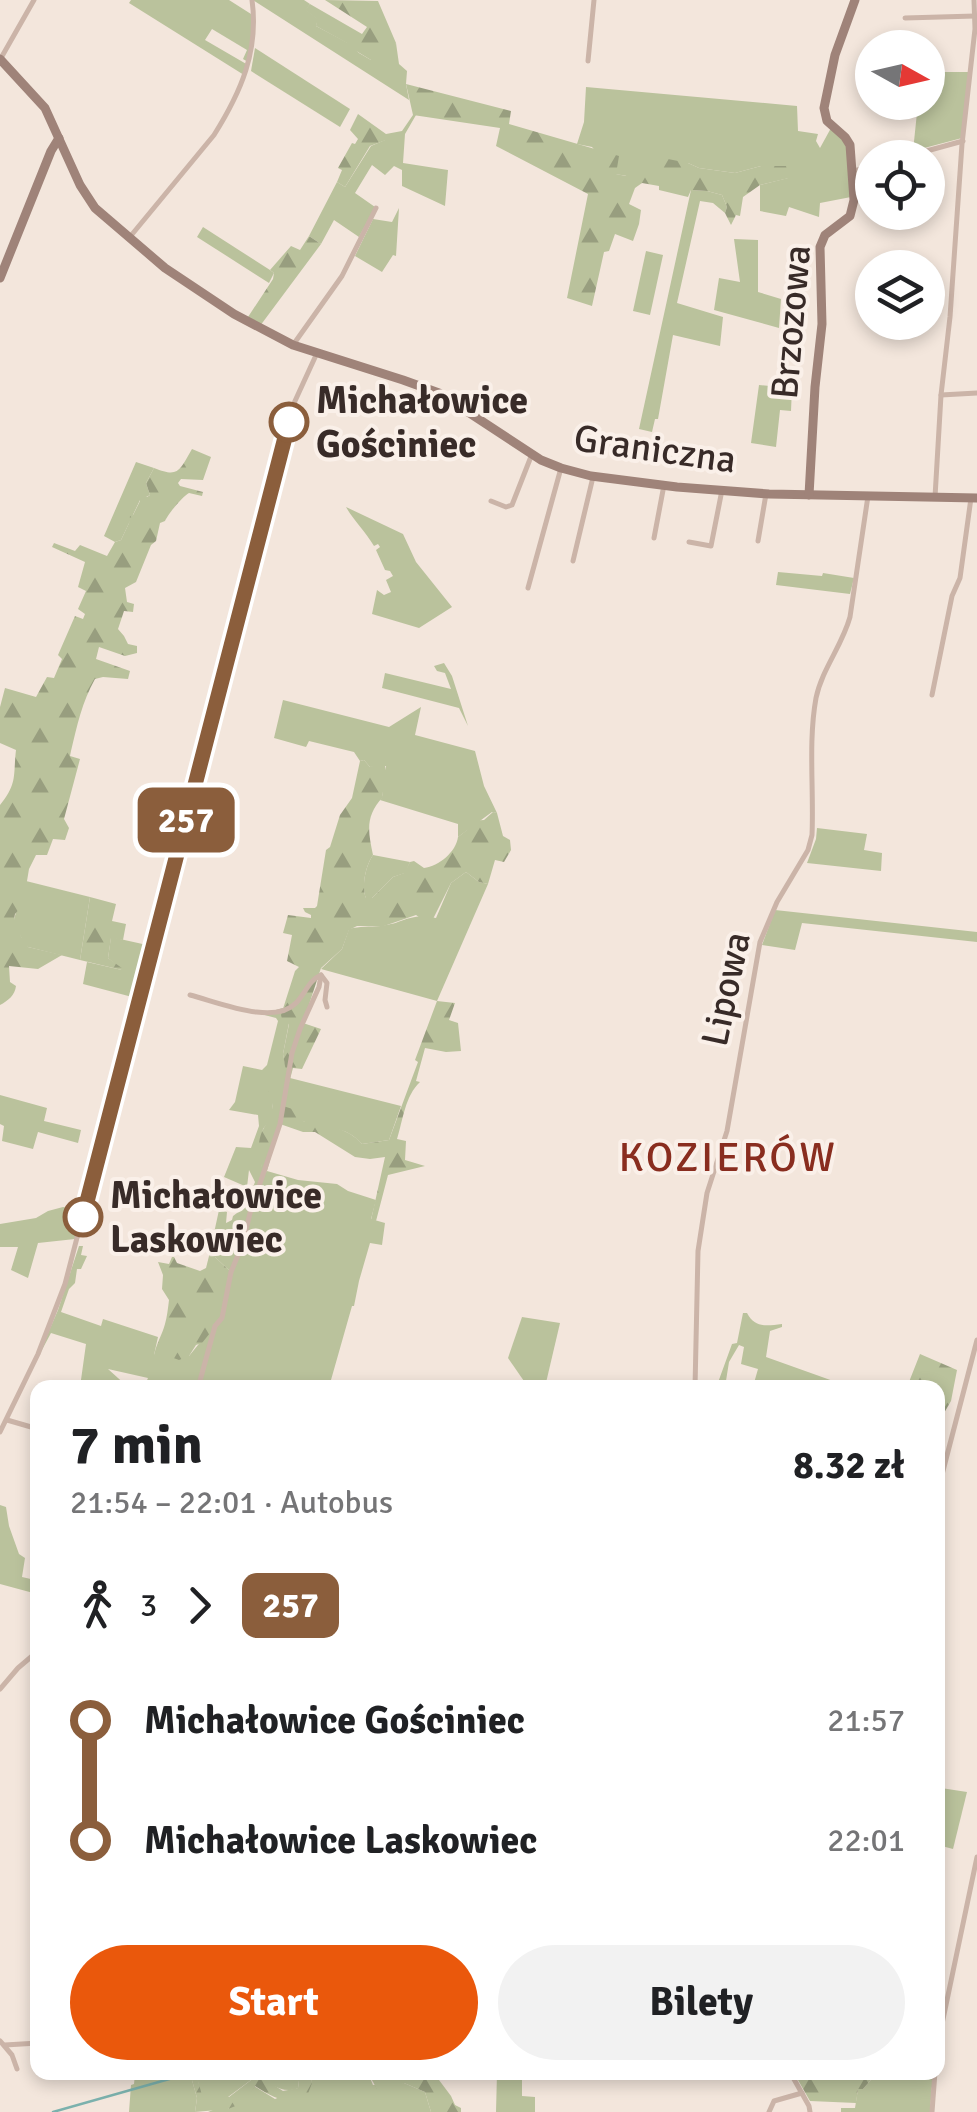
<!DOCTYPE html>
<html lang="pl">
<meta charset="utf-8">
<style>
:root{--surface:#fff;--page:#f2f2f2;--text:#202124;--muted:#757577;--accent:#ea580c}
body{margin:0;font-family:Signika,sans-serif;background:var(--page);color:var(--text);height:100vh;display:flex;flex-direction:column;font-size:38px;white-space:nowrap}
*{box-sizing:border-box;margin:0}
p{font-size:32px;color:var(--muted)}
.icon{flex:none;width:55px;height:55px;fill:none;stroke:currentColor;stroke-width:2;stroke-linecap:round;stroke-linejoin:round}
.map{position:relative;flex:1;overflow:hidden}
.details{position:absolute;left:30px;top:1380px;width:915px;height:700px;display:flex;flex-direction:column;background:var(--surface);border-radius:20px;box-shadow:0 5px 15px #0003}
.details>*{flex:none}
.badge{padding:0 20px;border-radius:15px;font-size:35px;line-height:65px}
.needle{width:65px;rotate:98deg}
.tools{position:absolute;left:855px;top:30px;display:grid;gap:20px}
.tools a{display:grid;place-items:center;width:90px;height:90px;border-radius:50%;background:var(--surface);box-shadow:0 5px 15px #0003;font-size:50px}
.map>.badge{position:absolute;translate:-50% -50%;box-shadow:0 0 0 5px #fff}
.legs{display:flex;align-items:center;gap:15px;height:110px;padding:0 40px;font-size:32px}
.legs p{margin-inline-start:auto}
.headline{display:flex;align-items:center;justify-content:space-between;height:170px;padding:0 40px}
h1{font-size:55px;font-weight:700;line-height:75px}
.cta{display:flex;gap:20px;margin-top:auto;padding:20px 40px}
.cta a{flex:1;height:115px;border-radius:60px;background:var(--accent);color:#fff;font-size:40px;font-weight:700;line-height:115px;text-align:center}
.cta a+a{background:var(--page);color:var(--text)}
ul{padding:0 40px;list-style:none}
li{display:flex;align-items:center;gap:35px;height:120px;font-size:38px}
li i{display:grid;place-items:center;width:15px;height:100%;margin:0 12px;background:currentColor}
li i::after{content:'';width:25px;height:25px;margin:-12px;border:8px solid;border-radius:50%;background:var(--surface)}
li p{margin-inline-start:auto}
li:first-child i{background:linear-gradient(#0000 50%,currentColor 0)}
li:last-child i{background:linear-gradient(currentColor 50%,#0000 0)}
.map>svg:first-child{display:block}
</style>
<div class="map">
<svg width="977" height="2112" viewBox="0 0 977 2112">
<defs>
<pattern id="forest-firs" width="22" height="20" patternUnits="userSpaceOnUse" patternTransform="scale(2.5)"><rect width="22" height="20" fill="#bac29c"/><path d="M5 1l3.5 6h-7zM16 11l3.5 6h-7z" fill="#989e7f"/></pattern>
</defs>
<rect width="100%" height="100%" fill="#f3e6dc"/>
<g fill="#bac29c">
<polygon points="131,0 229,0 251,14 253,24 248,62 243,59 247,50 212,29 205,40 248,65 244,75 129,3"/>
<polygon points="253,0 304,0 310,4 306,10 318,19 316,26 348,43 359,53 371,60 390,53 396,43 399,64 407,71 406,84 409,100"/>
<polygon points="255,48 350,109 340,127 251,71"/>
<polygon points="928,72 970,72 962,138 913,151 918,103 928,102"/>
<polygon points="586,87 797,106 798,131 818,134 816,141 820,148 831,128 844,139 847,147 851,197 820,203 819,217 789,207 786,216 760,211 760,185 788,178 761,166 735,173 699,168 688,163 627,176 615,174 592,147 577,144 584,122"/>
<polygon points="413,115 416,115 405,134 403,163 448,170 445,206 402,186 402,170 394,166 385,175 372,165 355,193 375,207 359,237 334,220 321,244 309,236 337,182 345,187 371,146 385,140 386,134 402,131"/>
<polygon points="691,190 707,191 722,195 727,207 725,213 713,203 700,201 677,303 723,317 720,346 673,335 658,419 655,419 652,432 639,429"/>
<polygon points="399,208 396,256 393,255 382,272 355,256 373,219 392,222"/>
<polygon points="203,227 270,270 274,273 269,283 197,237"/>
<polygon points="734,239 758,240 758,292 781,299 779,328 714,310 719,278 740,282"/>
<polygon points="646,251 663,255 650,315 633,311"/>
<polygon points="759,385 792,388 791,411 780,410 776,447 751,443"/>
<polygon points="136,462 154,468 146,483 150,495 140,500 121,540 115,542 104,536"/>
<path d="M346,507L403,534L416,562L452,607L419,628L372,614L377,590L384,595L391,592L386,580L393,576L390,571L385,570L376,550L380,547L378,544L374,546C365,531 354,521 346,507Z"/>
<polygon points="778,572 822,576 823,573 854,578 850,594 776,585"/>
<polygon points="444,663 452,676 468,726 459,708 382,688 385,673 451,689 445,673 437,671 434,666"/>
<polygon points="283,700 389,727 421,707 415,735 475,751 484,786 497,813 492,812 458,837 458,824 380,800 383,796 381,787 386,766 370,767 364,760 360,761 354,752 309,741 306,747 274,738"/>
<polygon points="817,828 867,834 864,850 882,853 881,871 807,863 816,839"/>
<path d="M373,855L410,862L405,873L393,877L372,898H366C361,886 366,865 373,855Z"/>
<path d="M466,872L479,882L488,884L437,1001L321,969L342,949L349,929C360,926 369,927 381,926C406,923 407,913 436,918L451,883Z"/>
<polygon points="26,881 90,897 80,960 28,947 21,937 14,919"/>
<polygon points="775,910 977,932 977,942 802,923 795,950 762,945"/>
<polygon points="111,937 147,945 136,998 83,984 87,962 122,970 108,958"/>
<polygon points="283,1008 289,1023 283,1054 287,1073 272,1098 272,1117 263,1129 260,1150 263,1176 267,1171 298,1180 337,1184 348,1191 376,1200 371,1219 385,1223 382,1245 370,1243 359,1281 354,1306 352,1306 329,1387 222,1388 201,1382 199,1387 144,1387 148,1378 108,1369 128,1387 80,1387 86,1344 51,1333 36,1361 58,1310 79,1246 83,1246 81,1255 87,1256 81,1269 77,1269 75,1283 69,1289 61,1312 101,1326 103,1319 158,1337 154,1355 189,1356 207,1334 231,1272 215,1257 209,1256 219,1210 227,1212 226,1223 232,1220 233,1216 245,1207 255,1182 249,1170 247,1187 224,1177 236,1147 251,1148 259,1126 258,1115 229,1110 235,1102 243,1066 262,1070 267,1065 278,1021 276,1018 245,1010 268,1012"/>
<path d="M290,1078L401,1106L389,1140L362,1144C344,1123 324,1131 303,1121C296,1118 289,1111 283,1106Z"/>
<polygon points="0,1095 47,1108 44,1121 81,1130 78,1143 38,1132 33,1149 2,1141 4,1126 0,1124"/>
<polygon points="63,1207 82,1210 75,1239 38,1243 28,1278 11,1270 18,1247 0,1247 0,1224 36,1218 48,1211"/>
<path d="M743,1313H747C755,1328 766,1326 782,1324V1327L770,1331L766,1357L850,1387L773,1388L754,1383L758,1369L741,1364L744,1347L739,1345L729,1362L725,1387L716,1388L732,1344L737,1343Z"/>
<polygon points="522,1317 560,1323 545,1387 526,1384 508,1358"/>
<polygon points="0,1505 6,1507 9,1526 19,1554 25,1558 22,1577 35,1580 37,1594 0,1584"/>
<polygon points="941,1788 967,1792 953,1849 938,1845 938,1801"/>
<polygon points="311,2072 368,2073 373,2085 404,2083 425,2092 431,2112 208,2112 215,2109 228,2109 254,2086 275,2099 312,2083"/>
<polygon points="135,2073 190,2073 197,2098 195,2112 129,2112 131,2085 134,2084"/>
<path d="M196,2073H300L298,2088C282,2095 270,2082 255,2077L228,2097L203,2104Z"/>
<polygon points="497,2073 522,2073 522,2096 535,2097 535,2112 496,2112"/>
<polygon points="877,2073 933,2073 930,2112 841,2112 841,2108 855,2108 858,2089 863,2089"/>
</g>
<g fill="url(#forest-firs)">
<polygon points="325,0 378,1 396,43 388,63 372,64 371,60 348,46 347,43 316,26 317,19 305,10 310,4 362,34 367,27"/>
<polygon points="406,84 511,111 509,124 619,156 616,174 626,176 630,168 650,171 652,162 658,157 688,163 699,168 735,173 761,166 786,166 789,178 760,185 743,197 740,216 736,215 731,225 725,213 727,207 722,195 707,191 691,190 688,197 659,190 659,186 642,183 635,188 629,204 641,210 639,224 633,241 615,234 609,251 604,252 592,306 567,298 588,194 496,146 500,128 413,115"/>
<polygon points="358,114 386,134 386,140 370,146 345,187 337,182 342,170 338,168 352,143 355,144 358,139 350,130"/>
<polygon points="309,236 321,244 260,326 248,317 273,279 274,273 270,270 291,246 300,250"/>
<path d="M192,449L211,457L203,480L181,479L178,483L180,486L203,492L202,496L189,493C183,496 168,514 165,521L160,523L156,541L151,545L136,582L125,588L127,602L134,604L133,612L124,611L118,629L124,636L128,644L137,646V653L125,656L99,647L96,659L130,671L128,679L103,677L95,679C82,702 77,726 71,751L70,756L80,759L64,819L69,828L65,840L53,839L47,855H36L29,869L23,905L15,914L14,919L20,922L21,937L27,940L28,947L62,955L38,969L9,966L10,982L16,986C15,995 8,1001 0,1005V805C18,783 13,775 16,750L0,743V707L5,688L36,697L47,677L54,678L62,659L58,655L75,616L83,619L85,614L78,609L86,591L78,587L85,562L52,547L54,543L75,551L80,545L107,556L115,542L121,540L129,523L130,516L133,515L140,501L138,495L140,493L147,497L150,495L146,483L154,468C179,478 179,471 192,449Z"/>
<path d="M364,760L370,767L384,762C388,773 381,785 383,797C365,816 368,831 373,855C366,865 361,886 366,898H372L393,877L404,873L410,862L414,861L424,868C439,866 456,852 458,837L467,830L470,821L484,820L493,812L497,813L503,836L510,840L511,850L504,862L495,860L488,884L479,882L466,872L451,883L432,921L423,920L416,915L384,926H357L349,930L342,949L321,968L319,974L303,1023L321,1029L302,1069L293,1068L283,1106L302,1112L303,1121C324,1125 348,1127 362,1144L389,1140L418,1062L415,1060L437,1001L455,1003L449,1020L458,1023L461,1051L446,1052L425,1048L416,1081L420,1082C405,1096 403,1120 397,1139L406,1141L405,1160L425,1166L388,1175L376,1221L371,1220L385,1157L370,1159L355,1157L315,1132H303L280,1124L267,1171L263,1178C262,1168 259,1155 259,1145C260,1122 281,1117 268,1090L279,1076L286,1072L283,1054L289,1024L282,1019L281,1015L295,971L299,967L287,961L292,935L283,933L288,915L311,918V915L305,912L303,908H315L317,906L326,850L330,847L340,815L352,798L360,761Z"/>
<polygon points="90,897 116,904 112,921 126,924 123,940 111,938 108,958 126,971 80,960"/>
<path d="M209,1256L215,1257L231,1272L222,1318L202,1343L196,1345L189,1356L179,1360L168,1356L162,1358L154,1355C157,1342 162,1335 165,1324C167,1317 168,1308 169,1300L162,1289L163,1275L158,1262L169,1264L172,1257H174L177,1263L200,1271L206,1268Z"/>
<polygon points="920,1354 957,1370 951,1401 940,1420 938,1420 938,1388 907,1387"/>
<path d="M190,2073H196L204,2103L219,2095L229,2097L255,2077L269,2082L283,2091L298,2088L300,2073H311L312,2083L306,2099C280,2102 276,2099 255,2086L243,2103L228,2109L195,2112L197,2098Z"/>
<polygon points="368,2073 389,2074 409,2073 414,2076 439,2080 451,2096 455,2105 461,2108 461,2112 431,2112 425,2092 404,2083 385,2091 377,2089"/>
<polygon points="810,2073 811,2072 877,2073 863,2089 858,2089 856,2103 810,2101 798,2080 811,2078"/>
</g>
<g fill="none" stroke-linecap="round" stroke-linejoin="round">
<polyline stroke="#7bb1ad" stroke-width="2.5" points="53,2112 194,2072"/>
<g stroke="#cbb4a8" stroke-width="5">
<polyline points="905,18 975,16"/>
<polyline points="1,58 34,0"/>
<polyline points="588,61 594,0"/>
<polyline points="901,158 963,141"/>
<polyline points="854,171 872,165"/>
<path d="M129,238L214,135C241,92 259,51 252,0"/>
<polyline points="293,345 342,276 376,208"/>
<polyline points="941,395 977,393"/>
<polyline points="935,497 941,395 950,317 962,144 975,29 974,0"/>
<polyline points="491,501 506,507 512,505 532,454"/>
<polyline points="654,538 664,485"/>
<polyline points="758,541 766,494"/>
<polyline points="689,542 711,546 722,490"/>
<polyline points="573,561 593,477"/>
<polyline points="528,588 561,468"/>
<polyline points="932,695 952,596 960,578 971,498"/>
<polyline points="321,975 327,983 325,1000 327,1007"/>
<path d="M190,995C218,1002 274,1026 296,1003C305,994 309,980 321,975L319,987L300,1029L292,1053L280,1124L250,1213L243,1243L231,1272L222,1318L215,1326L198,1388"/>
<path d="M695,1388L698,1251L707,1193L727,1131L760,942L777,902L808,850L812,835C814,790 808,742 816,698C822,669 842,646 850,617L868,496"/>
<polyline points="7,1420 38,1429"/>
<polyline points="0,1432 38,1354 65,1284 284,440 295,401 317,353"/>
<polyline points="938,1490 977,1340"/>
<polyline points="0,1689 18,1668 38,1651"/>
<polyline points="0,2041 12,2055 17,2069"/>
<polyline points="938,2043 977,1857"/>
<polyline points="5,2045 38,2043"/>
<polyline points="790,2072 809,2106 810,2112"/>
<polyline points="769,2112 774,2101 802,2093"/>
<polyline points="932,2112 935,2072"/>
</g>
<g stroke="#9f8379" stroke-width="9">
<polyline points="0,59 45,108 80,185 95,208 165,268 234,314 293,345 403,380 439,393 541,460 561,468 591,476 677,487 769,494 977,498"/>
<polyline points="0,278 51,151 59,138"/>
<polyline points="809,495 815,387 822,324 820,247 825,235 850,216 854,200 850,145 845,137 827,121 824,108 835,55 855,0"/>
</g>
</g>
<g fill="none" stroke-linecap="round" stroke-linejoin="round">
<defs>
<polyline id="line-1" points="83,1217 289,422"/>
</defs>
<use href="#line-1" stroke="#fff" stroke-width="22"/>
<use href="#line-1" stroke="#8b5e3c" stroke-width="15"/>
</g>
<g fill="#fff" stroke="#8b5e3c" stroke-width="5">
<circle cx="289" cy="422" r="18"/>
<circle cx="83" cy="1217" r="18"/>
</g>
<g text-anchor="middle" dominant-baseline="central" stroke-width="8" stroke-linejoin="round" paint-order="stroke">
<g font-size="38" fill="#382b28" stroke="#faf0e9">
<text transform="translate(791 322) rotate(-85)">Brzozowa</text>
<text transform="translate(655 449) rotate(8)">Graniczna</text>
<text transform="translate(726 989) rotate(-78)">Lipowa</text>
</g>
<g font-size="38" font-weight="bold" fill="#382b28" stroke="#faf0e9" text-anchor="start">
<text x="316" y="400">Michałowice<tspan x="316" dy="44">Gościniec</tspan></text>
<text x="110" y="1195">Michałowice<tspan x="110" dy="44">Laskowiec</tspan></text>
</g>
<g font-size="42" letter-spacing="2.5" fill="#892d1f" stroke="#faf0e9">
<text x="728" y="1157">KOZIERÓW</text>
</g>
</g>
</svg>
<div class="tools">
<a><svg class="needle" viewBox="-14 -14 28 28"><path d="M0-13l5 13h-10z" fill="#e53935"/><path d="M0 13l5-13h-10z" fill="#757577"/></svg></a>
<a><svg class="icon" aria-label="locate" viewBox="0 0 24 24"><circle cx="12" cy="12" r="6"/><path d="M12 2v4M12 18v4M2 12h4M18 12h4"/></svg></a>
<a><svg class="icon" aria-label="layers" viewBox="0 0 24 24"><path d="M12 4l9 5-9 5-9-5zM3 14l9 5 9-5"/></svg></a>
</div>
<b class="badge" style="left:186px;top:820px;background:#8b5e3c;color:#fff">257</b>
<section class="details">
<div class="headline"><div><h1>7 min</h1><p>21:54 – 22:01 · Autobus</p></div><b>8.32 zł</b></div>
<div class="legs"><svg class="icon" aria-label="walk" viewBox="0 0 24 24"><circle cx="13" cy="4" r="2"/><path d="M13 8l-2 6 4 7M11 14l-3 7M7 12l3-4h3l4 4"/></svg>3<svg class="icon" aria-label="forward" viewBox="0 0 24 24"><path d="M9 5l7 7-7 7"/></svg><b class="badge" style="background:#8b5e3c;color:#fff">257</b></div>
<ul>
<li><i style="color:#8b5e3c"></i><b>Michałowice Gościniec</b><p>21:57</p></li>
<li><i style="color:#8b5e3c"></i><b>Michałowice Laskowiec</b><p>22:01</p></li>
</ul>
<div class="cta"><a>Start</a><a>Bilety</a></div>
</section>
</div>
